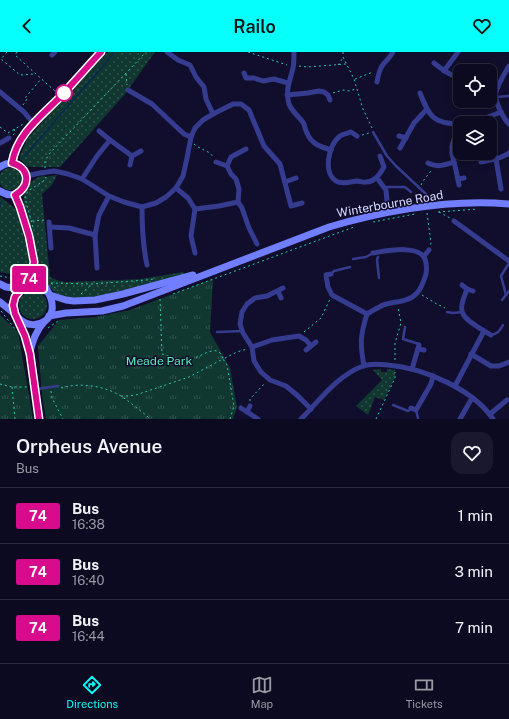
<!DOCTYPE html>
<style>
:root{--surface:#0c0a21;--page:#1a182e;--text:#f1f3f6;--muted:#9a9aa5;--line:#2c2b3f;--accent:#05fffa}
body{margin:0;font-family:"Public Sans",sans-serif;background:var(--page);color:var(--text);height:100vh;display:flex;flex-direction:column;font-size:15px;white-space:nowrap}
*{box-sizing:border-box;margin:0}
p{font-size:13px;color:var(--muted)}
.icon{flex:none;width:22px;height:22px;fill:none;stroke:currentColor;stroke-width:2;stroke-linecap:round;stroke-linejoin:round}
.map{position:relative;height:367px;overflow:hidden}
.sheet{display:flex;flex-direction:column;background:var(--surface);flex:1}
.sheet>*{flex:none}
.badge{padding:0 8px;border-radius:3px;font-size:14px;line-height:26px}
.tools{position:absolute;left:453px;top:12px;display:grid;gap:8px}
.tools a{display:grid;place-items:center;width:44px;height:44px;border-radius:8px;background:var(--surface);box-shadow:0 2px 10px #0003,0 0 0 1px var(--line);font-size:20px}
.map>.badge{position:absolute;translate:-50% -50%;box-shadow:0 0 0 2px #fff}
.round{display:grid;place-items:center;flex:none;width:42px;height:42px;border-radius:12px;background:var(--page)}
.overview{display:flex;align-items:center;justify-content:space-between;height:68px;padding:0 16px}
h1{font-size:19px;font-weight:600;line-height:30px}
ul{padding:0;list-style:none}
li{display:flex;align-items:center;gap:12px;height:56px;padding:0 16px;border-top:1px solid var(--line)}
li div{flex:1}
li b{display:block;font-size:15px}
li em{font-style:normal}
li .badge{min-width:44px;font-weight:700;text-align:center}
header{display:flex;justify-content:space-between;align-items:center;height:52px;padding:0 16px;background:var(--accent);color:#111;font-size:18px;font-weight:600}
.menu{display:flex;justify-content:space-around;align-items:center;height:56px;border-top:1px solid var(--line);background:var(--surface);font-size:11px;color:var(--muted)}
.menu a{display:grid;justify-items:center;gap:2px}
.menu .active{color:var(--accent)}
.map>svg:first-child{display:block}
</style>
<header><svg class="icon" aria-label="back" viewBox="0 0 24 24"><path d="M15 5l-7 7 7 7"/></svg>Railo<svg class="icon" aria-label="heart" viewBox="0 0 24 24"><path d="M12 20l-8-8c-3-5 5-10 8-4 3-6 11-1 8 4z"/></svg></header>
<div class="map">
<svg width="509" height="367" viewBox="0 0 509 367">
<defs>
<pattern id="grass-dots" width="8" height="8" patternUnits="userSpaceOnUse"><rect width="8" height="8" fill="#113731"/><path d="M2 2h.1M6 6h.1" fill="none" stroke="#335350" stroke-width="1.8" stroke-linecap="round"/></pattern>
<pattern id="park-tufts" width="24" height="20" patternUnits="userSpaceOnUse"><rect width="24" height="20" fill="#113731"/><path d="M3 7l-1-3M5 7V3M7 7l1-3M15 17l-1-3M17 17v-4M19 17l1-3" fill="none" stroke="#335350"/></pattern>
</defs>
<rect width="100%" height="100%" fill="#100e2c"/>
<g fill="url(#grass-dots)">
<polygon points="108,0 155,0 125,42 60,115 31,115 27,114 20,107 20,103 28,86 45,67"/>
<circle cx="10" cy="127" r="11"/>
<path d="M44,123L45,125L57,123L52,133L42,142L50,225L59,229L66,230L141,227L183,220L184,222C164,228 144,234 125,238C104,243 82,250 61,243C50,240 42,225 38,216C34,205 33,188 31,177C28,166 22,155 24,144C26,132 33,127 44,123Z"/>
<polygon points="0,145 16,157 25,188 30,211 29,219 22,224 0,220"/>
<circle cx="33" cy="253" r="14"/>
<polygon points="381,317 381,320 387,320 387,317 395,318 395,325 384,348 375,345 368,363 356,354 382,328 373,318"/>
</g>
<g fill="url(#park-tufts)">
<polygon points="213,227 210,280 230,316 237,355 233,367 46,367 42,342 38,294 59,268 95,265 130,258"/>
<polygon points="0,263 18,280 33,367 0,367"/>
</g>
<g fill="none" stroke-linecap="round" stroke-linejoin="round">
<g stroke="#05294e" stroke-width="1.5">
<polyline points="25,104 35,92 115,0"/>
<polyline points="0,154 1,151"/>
</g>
<g stroke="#24c9ab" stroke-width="1" stroke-dasharray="2 3" stroke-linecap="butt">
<polyline points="7,0 1,7 20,23 35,22"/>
<polyline points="17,0 15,3 56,40"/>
<polyline points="248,0 287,13"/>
<polyline points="343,0 343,5 354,27 363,57 372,76"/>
<polyline points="338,13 343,6"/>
<polyline points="299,14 307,15 346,12"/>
<polyline points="126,22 127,33"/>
<polyline points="355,27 373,20"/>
<polyline points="333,41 343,38 349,39 356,37"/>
<polyline points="23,53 27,47 25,46 41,27"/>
<polyline points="0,75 8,81 25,71"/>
<polyline points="13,83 15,81 14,77"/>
<polyline points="362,83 369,81"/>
<polyline points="194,92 198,95 210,101 214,106"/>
<polyline points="45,116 45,109 50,101 146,0"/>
<polyline points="421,133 423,129 431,119"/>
<polyline points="438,160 478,157"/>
<polyline points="439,160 450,166"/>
<polyline points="427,161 431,191 430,193"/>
<polyline points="32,169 45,168"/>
<polyline points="373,170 415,162"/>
<polyline points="33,175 26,150 25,145 28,139 45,128 46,125"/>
<polyline points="0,224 22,228"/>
<polyline points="51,231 58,239"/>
<polyline points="51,231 92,232 146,228 154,227"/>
<polyline points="81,242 92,232"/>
<polyline points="173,242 354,175"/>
<polyline points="422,243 435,251 445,256"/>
<path d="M160,247L162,302C170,304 179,308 187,308C197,308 213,293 220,301C222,303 222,305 223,307L237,300L247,297"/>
<polyline points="1,259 15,277"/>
<polyline points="48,276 58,269"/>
<polyline points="304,280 321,266 330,247"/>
<polyline points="395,308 395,291 401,271 398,255"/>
<polyline points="0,332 12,335 29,335"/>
<polyline points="12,335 15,367"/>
<path d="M61,336C80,330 105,334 121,344C130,350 138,357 146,363L150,367"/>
<polyline points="51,339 52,346 63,367"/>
<polyline points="121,344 127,344 136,343 189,325 223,307 227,313 228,319 234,354 230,367"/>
<polyline points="250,349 250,347 265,331"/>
<polyline points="376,367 395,326 395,320"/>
</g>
<g stroke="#353c90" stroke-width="2.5">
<polyline points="497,45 509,44"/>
<polyline points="373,80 387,104 396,114 426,142 427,153"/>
<polyline points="385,135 405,135 411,140"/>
<polyline points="378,205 377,208 379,226"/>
<polyline points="353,207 366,205 373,201"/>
<polyline points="331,222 334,219 350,215"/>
<polyline points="506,243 501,224 509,211"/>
<polyline points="502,248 509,239"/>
<polyline points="447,260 453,261 462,260"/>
<polyline points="405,275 403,287 419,292"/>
<polyline points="217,280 243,279"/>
<path d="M491,283C498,282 500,278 503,273"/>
<polyline points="37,337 58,334"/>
<polyline points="393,353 408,359 411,357"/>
<polyline points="416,358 418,366 418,367"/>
</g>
<g stroke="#353c90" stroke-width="5">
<polyline points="167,0 178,8 190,13 196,25 204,35 206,47 213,62"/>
<path d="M294,0C294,5 294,11 293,16C290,29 285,38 289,52C292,60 300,65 304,72C305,75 305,78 307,81C311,92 321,95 331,98"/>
<polyline points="52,3 55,0"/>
<path d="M434,11C442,17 450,24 460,26"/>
<path d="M509,14C505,21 498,32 496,40C494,49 503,66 509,72"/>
<polyline points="444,19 458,0"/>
<polyline points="244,21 246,26 254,26 263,29 274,27 288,31"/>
<path d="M377,30C378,24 379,19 382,14C386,8 390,6 393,0"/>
<polyline points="490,32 498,35"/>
<polyline points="128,38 152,52 184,82 191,85"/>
<polyline points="0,40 24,60 33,71"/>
<path d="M420,41C429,64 433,72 460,72"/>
<polyline points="287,43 308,41 319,39 324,40 328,43 330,48"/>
<polyline points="479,71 488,65 501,60"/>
<polyline points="456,72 455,84 452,94 452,102 456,118 459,133"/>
<polyline points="99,79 110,88 132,104 130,113"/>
<path d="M357,84L351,80C348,81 343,82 340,84C328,93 322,123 338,130C345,132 350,130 357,129C360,129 363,131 366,130C375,130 380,122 384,115L380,104"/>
<polyline points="399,84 406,86"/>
<polyline points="0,91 9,86"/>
<polyline points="400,96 414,71 427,57"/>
<polyline points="132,104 141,99"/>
<polyline points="496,107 501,137"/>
<polyline points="216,110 227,114 231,122 236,127 239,137 238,150"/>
<path d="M481,110C490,108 502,107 509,101"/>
<path d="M428,111C437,116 444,113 454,110"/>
<polyline points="227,114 231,105 246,97"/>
<polyline points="26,124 40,121 54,119 68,122 82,127 109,144 124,150 142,155 156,151 166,145 176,136 183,124 187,106 191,85 195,76 203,68 213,62 233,52 241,52 249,58 264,94 280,112 291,154 302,151"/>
<polyline points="377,126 386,138 387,149"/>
<polyline points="82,127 97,104 110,88"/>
<polyline points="458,127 464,126"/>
<polyline points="285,130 296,126"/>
<polyline points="176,136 188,146 195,157 219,154 238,150 242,156 249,176 257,192"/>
<path d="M142,155C142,175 143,194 147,213"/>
<polyline points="454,169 509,209"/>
<polyline points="49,170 51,196"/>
<polyline points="50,175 69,176 95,183"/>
<polyline points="195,201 191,184 195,157"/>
<polyline points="424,204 429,198"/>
<polyline points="97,216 95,183 99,163 109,144"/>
<polyline points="331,222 326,223 328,235 332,243 367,262"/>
<polyline points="462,233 467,237 473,239"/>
<polyline points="283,236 267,244 255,246 247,252 242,260 240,272 243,281 252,295 254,309 261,320 270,328 286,334 298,344 311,357"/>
<path d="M467,237C465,244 460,252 462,259C463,268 483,278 491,283"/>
<polyline points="278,239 281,246"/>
<polyline points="252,295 272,288 299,284 306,288 311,294"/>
<polyline points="418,297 424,298"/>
<polyline points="306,298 316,290"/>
<polyline points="471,302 491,314 499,314 509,310"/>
<path d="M364,314C360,292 360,284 367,262C372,259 377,256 383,253C394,249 408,251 417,241C422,236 424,228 426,222C427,216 427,213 425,207C419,192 386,199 373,201"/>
<polyline points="412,317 419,293"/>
<polyline points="455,334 484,279"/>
<polyline points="241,356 258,367"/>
<polyline points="411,356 416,358 431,332 433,324"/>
<polyline points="247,360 250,354"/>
<polyline points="490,362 507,348"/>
<path d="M301,367C320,348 338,323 363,314C371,311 380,312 388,313C423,316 473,337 493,367"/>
<polyline points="460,367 472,346"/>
</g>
<g stroke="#707eff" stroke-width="7">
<path d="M11,111C17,81 43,64 62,43C75,29 88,14 101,0"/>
<path d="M0,115C4,112 9,110 15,112C38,119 22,154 0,139"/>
<path d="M15,143C20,156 25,169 29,183C31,192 32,201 34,210C35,215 38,220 40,224C44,235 54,245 52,258C48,278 17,278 14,255C11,236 34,228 47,240"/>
<polyline points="0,232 6,235 21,237"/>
<polyline points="23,236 31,224 34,211"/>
<polyline points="50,243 66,248 74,249 95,248 123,242 193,223"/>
<polyline points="0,250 15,262"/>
<path d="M49,264L66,261L102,259L123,254L329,175C387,158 449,147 509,152"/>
<polyline points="18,266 25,284 30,302 39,367"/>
<path d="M30,300C33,288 36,279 44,270"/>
</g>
</g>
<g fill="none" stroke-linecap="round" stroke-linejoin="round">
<defs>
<path id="line" d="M39,367L30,302L25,284L15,262L13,253L15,245L31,224L34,210L29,184L20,155L15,143C31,134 30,116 12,111C17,81 42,64 62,43C75,29 88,14 101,0"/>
</defs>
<use href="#line" stroke="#fff" stroke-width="9"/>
<use href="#line" stroke="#d70b8c" stroke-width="6"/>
</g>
<circle fill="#fff" stroke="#d70b8c" stroke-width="2" cx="64" cy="41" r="8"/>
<g text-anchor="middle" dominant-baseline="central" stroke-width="3" stroke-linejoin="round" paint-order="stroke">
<g font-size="12" fill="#d9daff" stroke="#100e2c">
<text transform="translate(390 152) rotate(-10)">Winterbourne Road</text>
</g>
<g font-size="12" fill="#59ecb5" stroke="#100e2c">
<text x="159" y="309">Meade Park</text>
</g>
</g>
</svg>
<div class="tools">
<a><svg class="icon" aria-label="locate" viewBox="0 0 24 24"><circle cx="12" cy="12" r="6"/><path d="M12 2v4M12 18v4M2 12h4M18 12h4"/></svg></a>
<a><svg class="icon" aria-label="layers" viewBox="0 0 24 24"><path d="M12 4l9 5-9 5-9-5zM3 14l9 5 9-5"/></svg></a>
</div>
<b class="badge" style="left:29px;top:227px;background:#d70b8c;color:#fff">74</b>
</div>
<section class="sheet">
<div class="overview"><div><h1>Orpheus Avenue</h1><p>Bus</p></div><a class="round"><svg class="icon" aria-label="heart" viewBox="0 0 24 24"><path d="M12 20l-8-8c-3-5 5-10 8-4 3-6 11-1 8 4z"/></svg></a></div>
<ul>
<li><span class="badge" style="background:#d70b8c;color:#fff">74</span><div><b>Bus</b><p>16:38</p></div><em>1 min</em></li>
<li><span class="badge" style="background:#d70b8c;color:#fff">74</span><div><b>Bus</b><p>16:40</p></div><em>3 min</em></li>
<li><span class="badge" style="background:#d70b8c;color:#fff">74</span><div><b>Bus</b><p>16:44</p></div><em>7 min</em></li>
</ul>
</section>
<nav class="menu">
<a class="active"><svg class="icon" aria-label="directions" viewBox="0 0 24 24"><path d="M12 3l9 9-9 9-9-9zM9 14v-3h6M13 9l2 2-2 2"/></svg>Directions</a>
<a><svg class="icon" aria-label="map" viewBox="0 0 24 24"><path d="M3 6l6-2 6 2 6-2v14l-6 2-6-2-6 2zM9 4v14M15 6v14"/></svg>Map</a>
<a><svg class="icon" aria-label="tickets" viewBox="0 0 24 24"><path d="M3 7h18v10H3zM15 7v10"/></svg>Tickets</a>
</nav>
